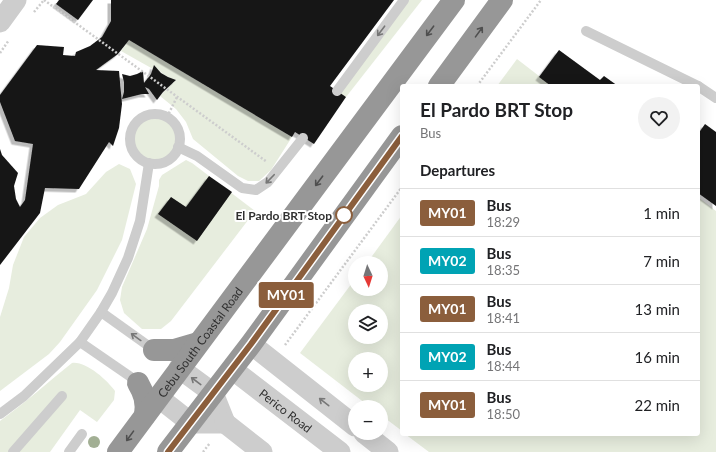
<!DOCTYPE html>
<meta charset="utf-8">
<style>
:root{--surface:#fff;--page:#f2f2f2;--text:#202124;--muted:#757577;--line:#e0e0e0}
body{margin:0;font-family:Lato,sans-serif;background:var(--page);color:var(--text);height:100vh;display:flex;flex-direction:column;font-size:15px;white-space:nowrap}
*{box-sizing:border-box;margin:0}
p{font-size:13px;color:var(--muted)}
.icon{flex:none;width:22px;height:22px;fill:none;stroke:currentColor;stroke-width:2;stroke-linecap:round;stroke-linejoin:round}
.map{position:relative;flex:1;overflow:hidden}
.panel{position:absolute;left:400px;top:84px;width:300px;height:352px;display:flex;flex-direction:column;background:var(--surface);border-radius:4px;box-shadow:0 4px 16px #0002}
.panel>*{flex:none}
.badge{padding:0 8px;border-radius:3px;font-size:14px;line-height:26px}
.needle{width:26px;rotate:176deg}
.tools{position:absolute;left:348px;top:256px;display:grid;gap:8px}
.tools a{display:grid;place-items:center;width:40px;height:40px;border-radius:50%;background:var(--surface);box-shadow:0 4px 16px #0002;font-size:20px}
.map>.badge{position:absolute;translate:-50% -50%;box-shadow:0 0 0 2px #fff}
h2{padding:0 20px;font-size:15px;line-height:36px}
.round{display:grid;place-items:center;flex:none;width:42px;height:42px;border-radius:21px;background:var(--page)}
.summary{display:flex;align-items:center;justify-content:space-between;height:68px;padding:0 20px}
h1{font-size:19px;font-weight:700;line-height:30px}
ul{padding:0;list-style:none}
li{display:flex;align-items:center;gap:12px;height:48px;padding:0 20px;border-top:1px solid var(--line)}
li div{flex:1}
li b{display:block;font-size:15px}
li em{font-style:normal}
li .badge{min-width:44px;font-weight:700;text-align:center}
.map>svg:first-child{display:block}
</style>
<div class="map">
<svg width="716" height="452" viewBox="0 0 716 452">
<defs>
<filter id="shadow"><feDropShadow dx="-3.5" dy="3.5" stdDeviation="0" flood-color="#0004"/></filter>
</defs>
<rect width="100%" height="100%" fill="#fff"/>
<g fill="#e7edde" fill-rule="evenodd">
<polygon points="407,0 422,0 346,97 338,92"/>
<path d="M129,40L292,137L271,170L259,181H248L238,176L193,139L186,122L176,109L160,96L176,80C166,77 161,73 154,65L153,69L121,51Z"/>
<polygon points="517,59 552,86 497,86"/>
<circle cx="155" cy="139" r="25"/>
<polygon points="186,160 192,163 255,211 171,321 161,329 142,329 124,313 120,300 122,287 147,229 159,186 159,180 162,175"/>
<polygon points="119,164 130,169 136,184 122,240 97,290 60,342 49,354 0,391 0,317 9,288 13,265 24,237 40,218 58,205 86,194 106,172"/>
<polygon points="698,197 716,211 716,452 429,452 405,434 698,434"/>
<path d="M402,215V431L381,415V407H370L300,353L355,279V289H381V263H367ZM355,311H381V337H355ZM355,359H381V385H355Z"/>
<path d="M72,363C86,361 107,380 115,391L114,400L97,422L80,410L50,452H0V421C25,403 48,382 72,363Z"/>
</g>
<g fill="#171717" filter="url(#shadow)">
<polygon points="59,0 93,0 78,20 56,4"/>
<polygon points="111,0 394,0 330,86 346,97 314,144 295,132 292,137 129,40 118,54 96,70 119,71 122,104 119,128 113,146 109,142 79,189 45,188 40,213 0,265 0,149 2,155 18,173 14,186 16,199 20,207 25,200 33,144 15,141 0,102 0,95 37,45 64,47 63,55 75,56 76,52 90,46 102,37 111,21"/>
<polygon points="559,50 600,80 604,76 618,86 551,86 539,77"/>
<polygon points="154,65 161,73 168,77 176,80 163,92 157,100 149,89 145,87 149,94 142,94 122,99 124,92 124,82 122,74 130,76 137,74 143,71 144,83 151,74"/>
<polygon points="705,124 716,132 716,206 698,193 698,134"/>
<polygon points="209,176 232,192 197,241 158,214 171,197 186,207"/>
</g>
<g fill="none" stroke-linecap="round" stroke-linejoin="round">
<g stroke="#cdcdcd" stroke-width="2.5" stroke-dasharray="2 2" stroke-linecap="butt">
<polyline points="44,0 267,162"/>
<polyline points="34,12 44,0"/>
<polyline points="0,53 9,40"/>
<polyline points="477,86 541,0"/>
<polyline points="167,117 177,97"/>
<polyline points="285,345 402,187"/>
<polyline points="203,452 210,443"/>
</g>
<g stroke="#cdcdcd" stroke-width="10">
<polyline points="586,31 698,86"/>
<polyline points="698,86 716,98"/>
<polyline points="337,91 404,0"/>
<circle cx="155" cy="139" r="25"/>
<polyline points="178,147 197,156 242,188 256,190 268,182 303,138"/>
<polyline points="101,312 157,352"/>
<polyline points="80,342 141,384"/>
<polyline points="0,414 24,396 80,342 101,312 112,293 128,258 140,221 149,163"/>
<polyline points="13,452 62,396"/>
<polyline points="69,452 82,434"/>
</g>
<g stroke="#cdcdcd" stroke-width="21">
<polyline points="0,22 16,0"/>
<polyline points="251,344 355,426"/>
<polyline points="179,368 213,393 225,423"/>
<path id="s1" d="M232,369L340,452"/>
<polyline points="158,397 191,423 225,423"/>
<polyline points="225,423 262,452"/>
<polyline points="364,433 388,452"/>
</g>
<g stroke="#979797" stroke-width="22">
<polyline points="439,86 502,0"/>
<polyline points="154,350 174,350 198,343"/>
<path d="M138,383C144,393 147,402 145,415"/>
<path id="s2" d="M118,452L454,0"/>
<polyline points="168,452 251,344 402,136"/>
</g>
</g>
<circle fill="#a2af94" cx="94" cy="442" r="6"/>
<defs><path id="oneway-shaft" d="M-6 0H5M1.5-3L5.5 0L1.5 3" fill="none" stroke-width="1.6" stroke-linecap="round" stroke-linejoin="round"/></defs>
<g stroke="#777">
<use href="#oneway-shaft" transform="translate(381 31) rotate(127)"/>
<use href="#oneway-shaft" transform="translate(270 179) rotate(134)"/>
<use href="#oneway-shaft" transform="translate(136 337) rotate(-144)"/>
<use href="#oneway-shaft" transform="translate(196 381) rotate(-143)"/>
<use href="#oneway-shaft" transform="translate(324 402) rotate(-142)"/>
</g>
<g stroke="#4f4f4f">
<use href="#oneway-shaft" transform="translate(430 31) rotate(127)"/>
<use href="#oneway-shaft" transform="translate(479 32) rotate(-54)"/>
<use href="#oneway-shaft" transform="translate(319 181) rotate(127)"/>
<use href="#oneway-shaft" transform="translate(130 436) rotate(126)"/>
</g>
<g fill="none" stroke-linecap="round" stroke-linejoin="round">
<defs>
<polyline id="line" points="168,452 251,344 402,136"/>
</defs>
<use href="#line" stroke="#fff" stroke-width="9"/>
<use href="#line" stroke="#8b5e3c" stroke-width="6"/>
</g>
<circle fill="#fff" stroke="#8b5e3c" stroke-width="2" cx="344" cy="215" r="8"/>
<g text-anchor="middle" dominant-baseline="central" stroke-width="4" stroke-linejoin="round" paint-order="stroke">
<g font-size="12" font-weight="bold" fill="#303030" stroke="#fff" text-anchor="end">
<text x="332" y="215">El Pardo BRT Stop</text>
</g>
<g font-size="12" fill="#303030" stroke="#fff">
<text stroke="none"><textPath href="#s2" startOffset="137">Cebu South Coastal Road</textPath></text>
<text stroke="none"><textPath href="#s1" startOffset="68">Perico Road</textPath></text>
</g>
</g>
</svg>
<div class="tools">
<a><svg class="needle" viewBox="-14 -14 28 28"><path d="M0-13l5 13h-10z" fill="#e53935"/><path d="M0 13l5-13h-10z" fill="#757577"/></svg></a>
<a><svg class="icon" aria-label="layers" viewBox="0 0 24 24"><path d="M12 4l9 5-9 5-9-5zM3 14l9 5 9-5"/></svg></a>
<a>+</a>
<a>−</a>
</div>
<b class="badge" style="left:286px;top:295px;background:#8b5e3c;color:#fff">MY01</b>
<section class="panel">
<div class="summary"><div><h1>El Pardo BRT Stop</h1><p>Bus</p></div><a class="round"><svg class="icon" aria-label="heart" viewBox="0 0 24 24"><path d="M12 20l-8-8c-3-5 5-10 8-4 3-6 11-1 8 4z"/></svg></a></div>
<h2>Departures</h2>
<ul>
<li><span class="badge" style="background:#8b5e3c;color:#fff">MY01</span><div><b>Bus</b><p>18:29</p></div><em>1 min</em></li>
<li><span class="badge" style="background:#00a3b4;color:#fff">MY02</span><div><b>Bus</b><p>18:35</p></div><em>7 min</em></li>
<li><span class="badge" style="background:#8b5e3c;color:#fff">MY01</span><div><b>Bus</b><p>18:41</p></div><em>13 min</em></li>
<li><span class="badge" style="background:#00a3b4;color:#fff">MY02</span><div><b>Bus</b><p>18:44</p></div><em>16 min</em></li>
<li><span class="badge" style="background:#8b5e3c;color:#fff">MY01</span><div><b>Bus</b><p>18:50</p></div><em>22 min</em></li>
</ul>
</section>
</div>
